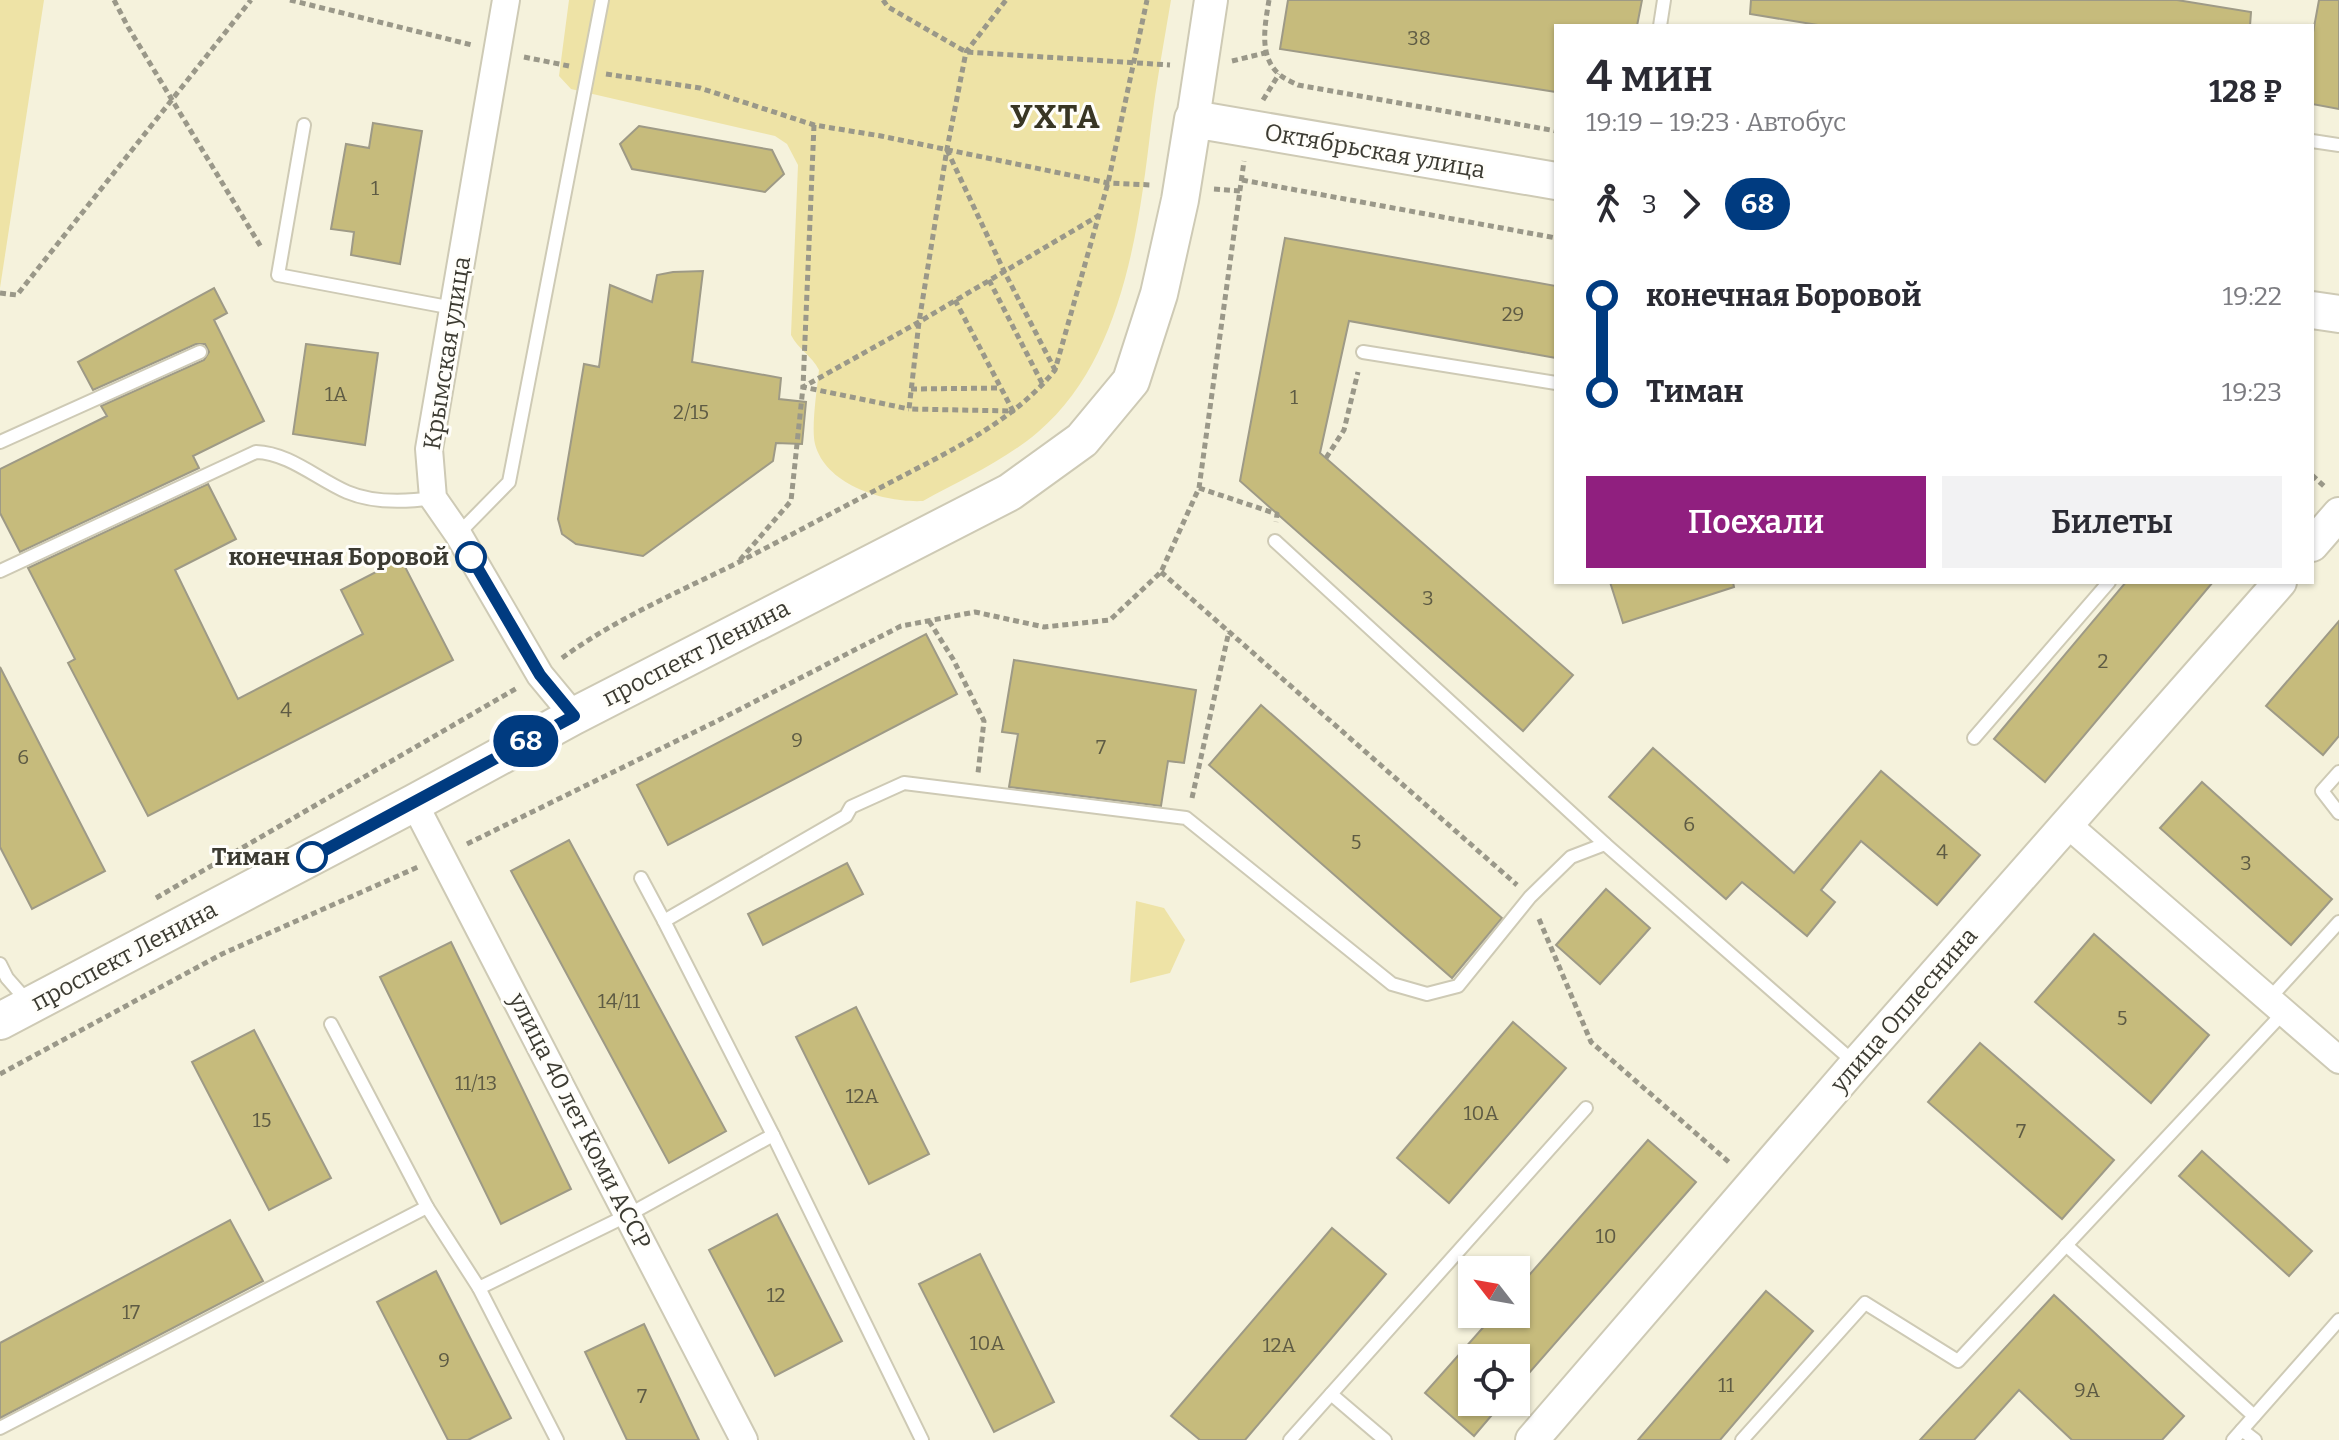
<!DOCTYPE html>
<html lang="ru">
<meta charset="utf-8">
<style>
:root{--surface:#fff;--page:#f2f2f3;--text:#2b2b33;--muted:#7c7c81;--accent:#901f7f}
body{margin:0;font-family:Bitter,serif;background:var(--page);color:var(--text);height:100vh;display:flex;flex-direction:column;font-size:30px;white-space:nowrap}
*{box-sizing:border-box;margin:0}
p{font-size:26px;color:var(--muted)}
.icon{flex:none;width:44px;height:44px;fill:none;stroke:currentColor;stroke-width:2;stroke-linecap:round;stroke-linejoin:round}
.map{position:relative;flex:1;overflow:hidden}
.drawer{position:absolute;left:1554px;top:24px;width:760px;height:560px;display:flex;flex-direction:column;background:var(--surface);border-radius:0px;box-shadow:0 2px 6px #0004}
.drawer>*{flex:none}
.badge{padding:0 16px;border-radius:26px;font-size:28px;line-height:52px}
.needle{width:52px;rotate:301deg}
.controls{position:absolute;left:1458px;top:1256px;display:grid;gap:16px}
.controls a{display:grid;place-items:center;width:72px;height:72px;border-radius:0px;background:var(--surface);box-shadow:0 2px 6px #0004;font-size:40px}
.map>.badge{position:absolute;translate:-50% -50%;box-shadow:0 0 0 4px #fff}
.legs{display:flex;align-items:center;gap:12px;height:88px;padding:0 32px;font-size:26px}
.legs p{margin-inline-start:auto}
.head{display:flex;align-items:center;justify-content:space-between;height:136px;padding:0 32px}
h1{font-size:44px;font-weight:600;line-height:60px}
.action{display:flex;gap:16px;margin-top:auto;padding:16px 32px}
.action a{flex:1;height:92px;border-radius:0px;background:var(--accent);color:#fff;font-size:32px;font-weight:600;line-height:92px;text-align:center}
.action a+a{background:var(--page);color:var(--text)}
ul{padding:0 32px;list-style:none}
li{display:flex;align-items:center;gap:28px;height:96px;font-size:30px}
li i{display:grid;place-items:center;width:12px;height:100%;margin:0 10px;background:currentColor}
li i::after{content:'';width:20px;height:20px;margin:-10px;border:6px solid;border-radius:50%;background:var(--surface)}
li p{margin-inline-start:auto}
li:first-child i{background:linear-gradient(#0000 50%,currentColor 0)}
li:last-child i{background:linear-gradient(currentColor 50%,#0000 0)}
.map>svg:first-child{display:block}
</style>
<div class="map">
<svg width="2339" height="1440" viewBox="0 0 2339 1440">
<rect width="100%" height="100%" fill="#f5f2dc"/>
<g fill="#eee3a6">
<polygon points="0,0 44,0 0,288"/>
<path d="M569,0H1171C1164,42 1156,84 1151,126C1139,229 1122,361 1038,432C1004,461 961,480 923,501C886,503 826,486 815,444C811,428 817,389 819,370C812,356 798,349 791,335L798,165L787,144L775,136L571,89L559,76Z"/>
<polygon points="1136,901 1164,908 1185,940 1170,973 1130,983"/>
</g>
<g fill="#c6bb7c" stroke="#9e9a86" stroke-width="2">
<polygon points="1288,0 1642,0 1637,26 1556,26 1556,92 1280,49"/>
<polygon points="1751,0 2177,0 2251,12 2250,26 1824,26 1750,14"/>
<polygon points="2319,0 2339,0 2339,109 2312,104 2312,38"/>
<polygon points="373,123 422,131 400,264 351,255 354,232 331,229 346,144 369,148"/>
<polygon points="639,126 772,150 784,174 765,192 632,169 620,144"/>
<polygon points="1285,238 1556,286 1556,358 1349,321 1320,453 1573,675 1523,731 1240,481"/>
<polygon points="703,271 692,362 781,378 779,399 806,402 802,444 776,443 773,461 643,556 576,544 562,534 558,519 584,364 599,367 610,285 652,302 657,275 673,272"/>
<polygon points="214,288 227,313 214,320 264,421 193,456 199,468 20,552 0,513 0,469 107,416 101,406 204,360 209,352 205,344 196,344 93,390 78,362"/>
<polygon points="306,344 378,353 365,445 293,434"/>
<polygon points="208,484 236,539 175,570 238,699 363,634 341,590 401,559 453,660 148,816 68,663 75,659 28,568"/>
<polygon points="1610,582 1733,582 1734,587 1623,623"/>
<polygon points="2126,582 2213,582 2045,782 1994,739"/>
<polygon points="2339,621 2339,736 2323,755 2266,706"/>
<polygon points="926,634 957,694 668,845 637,785"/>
<polygon points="1014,660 1196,690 1184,763 1168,761 1161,806 1009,787 1018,734 1002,732"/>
<polygon points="0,667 105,871 32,909 0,847"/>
<polygon points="1261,705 1502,918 1452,978 1209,765"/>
<polygon points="1653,748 1794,873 1881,771 1980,855 1937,905 1861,841 1821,890 1835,902 1807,936 1742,882 1726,899 1609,797"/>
<polygon points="2202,782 2332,899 2291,945 2160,828"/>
<polygon points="569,840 726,1131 669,1163 511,871"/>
<polygon points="847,863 863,894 763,945 748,914"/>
<polygon points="1606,889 1650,928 1600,984 1556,945"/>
<polygon points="2094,934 2209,1035 2151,1103 2035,1002"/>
<polygon points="451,942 571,1189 501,1224 380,977"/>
<polygon points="856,1007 929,1154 869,1184 796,1037"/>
<polygon points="1513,1022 1566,1068 1449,1203 1397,1158"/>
<polygon points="254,1030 331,1178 269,1210 192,1062"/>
<polygon points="1980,1043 2114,1160 2062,1219 1928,1102"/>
<polygon points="1648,1140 1696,1182 1516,1388 1516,1358 1472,1358 1472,1402 1503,1402 1474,1436 1425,1393 1495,1314 1516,1314 1516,1290"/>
<polygon points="2202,1151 2312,1251 2289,1276 2179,1176"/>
<polygon points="777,1214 842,1341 775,1376 709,1250"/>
<polygon points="230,1220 263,1281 0,1418 0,1343"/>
<polygon points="1332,1228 1386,1274 1245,1440 1200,1440 1171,1416"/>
<polygon points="980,1254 1054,1402 994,1432 919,1284"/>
<polygon points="436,1271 511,1418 468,1440 448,1440 377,1302"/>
<polygon points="1766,1291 1813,1331 1720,1440 1638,1440"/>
<polygon points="2054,1295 2184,1416 2162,1440 2072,1440 2019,1390 1974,1440 1920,1440"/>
<polygon points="644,1324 699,1440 627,1440 585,1352"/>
</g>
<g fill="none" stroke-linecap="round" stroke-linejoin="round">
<defs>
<g id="service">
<polyline points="1660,26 1664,0"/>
<polyline points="304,125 278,275 453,308"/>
<polyline points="2312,141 2339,145"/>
<polyline points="1363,352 1556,383"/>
<polyline points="0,442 200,352"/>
<polyline points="458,534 509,482 602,0"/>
<polyline points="1275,541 1605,844"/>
<path d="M0,571L256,452C289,453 317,479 347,492C373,503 406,502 433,498"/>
<polyline points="1974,738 2109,582"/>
<polyline points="2339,772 2322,791 2339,813"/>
<polyline points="641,878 664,921"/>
<polyline points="0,964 7,978 29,1003"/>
<polyline points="2269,999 2339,922"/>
<polyline points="331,1024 427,1207 479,1288 628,1215 773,1135 664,921 846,816 851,807 904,783 1186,818 1392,984 1427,994 1458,986 1530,897 1571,857 1605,844 1856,1064"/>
<polyline points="773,1135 922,1440"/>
<polyline points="2066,1245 2254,1416"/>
<polyline points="479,1288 557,1440"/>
<polyline points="1331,1394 1586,1108"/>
<polyline points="0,1428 427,1207"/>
<polyline points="2242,1430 2255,1440"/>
<polyline points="1290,1440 1331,1394 1385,1440"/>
<polyline points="1742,1440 1865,1303 1958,1361 2284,1012"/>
<polyline points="2233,1440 2339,1320"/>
</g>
<g id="minor">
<polyline points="506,0 429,449 433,498 458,534 540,675 574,716"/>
<polyline points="414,803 744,1440"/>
<polyline points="2068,825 2339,1060"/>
</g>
<g id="tertiary">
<polyline points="1193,119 1211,0"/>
<polyline points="2312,545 2339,514"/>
<polyline points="1532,1440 1856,1064 2280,582"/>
</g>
<g id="secondary">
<polyline points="2312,310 2339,314"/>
<polyline points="0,1021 414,803 574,716 1010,492 1082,440 1131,381 1159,294 1180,200 1193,119 1556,181"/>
</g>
</defs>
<use href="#service" stroke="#cecab5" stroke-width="16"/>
<use href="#minor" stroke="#cecab5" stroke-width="30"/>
<use href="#tertiary" stroke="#cecab5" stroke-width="36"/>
<use href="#secondary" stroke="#cecab5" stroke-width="40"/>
<g stroke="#9a9889" stroke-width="5" stroke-dasharray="6 4" stroke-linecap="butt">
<polyline points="114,0 128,27 261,247"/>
<polyline points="290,0 472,45"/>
<polyline points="883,0 888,7 966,52 1170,65"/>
<path d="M1269,0C1265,25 1258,57 1280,75C1285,79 1292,82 1298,85L1556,131"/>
<polyline points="524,57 569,66"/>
<polyline points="1232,61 1265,53"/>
<polyline points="606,74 700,88 814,125 881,136 1108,183 1152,185"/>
<polyline points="1263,100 1279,74"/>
<polyline points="814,125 803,387 909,409"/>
<polyline points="947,150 1004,271 1055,370"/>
<polyline points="1242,180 1556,238"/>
<polyline points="1214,189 1241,191"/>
<polyline points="989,280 1043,385"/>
<polyline points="0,293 17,295 251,0"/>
<polyline points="955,300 1013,411 909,409 919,322 947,149 966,52 1006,0"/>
<polyline points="911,389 1001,388"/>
<polyline points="1326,458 1344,430 1358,372"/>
<polyline points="2312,475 2326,488"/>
<polyline points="1199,488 1277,514 1276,522"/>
<polyline points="740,560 791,501 803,387 919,322 1098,216"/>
<polyline points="1161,572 1517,885"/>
<polyline points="929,621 953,659 984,721 978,773"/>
<path d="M562,658C617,618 679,592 739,562C791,535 843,507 895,480C952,450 1014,421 1055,370L1108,183L1147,0"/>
<polyline points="1192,798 1229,631"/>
<polyline points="467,844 719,720 901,626 975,612 1044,627 1110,620 1161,572 1199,488 1244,161"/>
<polyline points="156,898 517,688"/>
<polyline points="1539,919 1591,1042 1730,1163"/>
<polyline points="0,1074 222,954 418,867"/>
</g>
<use href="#service" stroke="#fff" stroke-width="12"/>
<use href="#minor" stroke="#fff" stroke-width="26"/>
<use href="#tertiary" stroke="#fff" stroke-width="32"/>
<use href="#secondary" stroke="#fff" stroke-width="36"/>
</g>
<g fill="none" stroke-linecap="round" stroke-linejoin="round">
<defs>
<polyline id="line-1" points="312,857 574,716 540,675 471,557"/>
</defs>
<use href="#line-1" stroke="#fff" stroke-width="18"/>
<use href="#line-1" stroke="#003b80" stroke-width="12"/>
</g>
<g fill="#fff" stroke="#003b80" stroke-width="4">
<circle cx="471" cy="557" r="14"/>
<circle cx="312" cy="857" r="14"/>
</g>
<g text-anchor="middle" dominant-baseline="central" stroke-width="6" stroke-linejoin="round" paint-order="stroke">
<g font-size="20" fill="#5e5b44">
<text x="1419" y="38">38</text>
<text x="375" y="188">1</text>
<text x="1513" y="314">29</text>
<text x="336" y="394">1А</text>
<text x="1294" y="397">1</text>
<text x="691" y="412">2/15</text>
<text x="1428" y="598">3</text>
<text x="2103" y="661">2</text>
<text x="286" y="710">4</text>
<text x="797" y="740">9</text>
<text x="1101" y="747">7</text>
<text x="23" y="757">6</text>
<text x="1689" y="824">6</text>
<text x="1356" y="842">5</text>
<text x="1942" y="852">4</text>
<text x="2246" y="863">3</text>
<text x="619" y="1001">14/11</text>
<text x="2122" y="1018">5</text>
<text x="476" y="1083">11/13</text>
<text x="862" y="1096">12А</text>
<text x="1481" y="1113">10А</text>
<text x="262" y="1120">15</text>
<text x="2021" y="1131">7</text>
<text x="1606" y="1236">10</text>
<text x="776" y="1295">12</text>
<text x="131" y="1312">17</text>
<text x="987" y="1343">10А</text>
<text x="1279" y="1345">12А</text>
<text x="444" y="1360">9</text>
<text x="1726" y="1385">11</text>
<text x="2087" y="1390">9А</text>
<text x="642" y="1396">7</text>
</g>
<g font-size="24" fill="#3c3b32" stroke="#fffefa">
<text transform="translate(1375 151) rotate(10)">Октябрьская улица</text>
<text transform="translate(447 353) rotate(-81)">Крымская улица</text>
<text transform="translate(696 653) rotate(-27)">проспект Ленина</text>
<text transform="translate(124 956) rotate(-28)">проспект Ленина</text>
<text transform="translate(1904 1010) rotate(-49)">улица Оплеснина</text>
<text transform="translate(580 1121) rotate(63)">улица 40 лет Коми АССР</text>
</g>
<g font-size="24" font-weight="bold" fill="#3c3b32" stroke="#fffefa" text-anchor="end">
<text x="449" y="557">конечная Боровой</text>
<text x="290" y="857">Тиман</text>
</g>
<g font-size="32" font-weight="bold" letter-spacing="2" fill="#393624" stroke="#fffefa">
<text x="1056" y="117">УХТА</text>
</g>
</g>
</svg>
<div class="controls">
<a><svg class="needle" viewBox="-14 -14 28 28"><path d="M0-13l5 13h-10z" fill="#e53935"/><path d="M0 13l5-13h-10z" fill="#7c7c81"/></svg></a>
<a><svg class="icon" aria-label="locate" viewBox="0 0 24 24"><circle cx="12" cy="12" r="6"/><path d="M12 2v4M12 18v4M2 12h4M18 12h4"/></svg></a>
</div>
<b class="badge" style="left:526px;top:741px;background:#003b80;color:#fff">68</b>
<section class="drawer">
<div class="head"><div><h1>4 мин</h1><p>19:19 – 19:23 · Автобус</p></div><b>128 ₽</b></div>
<div class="legs"><svg class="icon" aria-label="walk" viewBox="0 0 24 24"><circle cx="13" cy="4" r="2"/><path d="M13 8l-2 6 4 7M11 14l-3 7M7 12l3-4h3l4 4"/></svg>3<svg class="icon" aria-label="forward" viewBox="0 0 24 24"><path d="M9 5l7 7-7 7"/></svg><b class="badge" style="background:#003b80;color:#fff">68</b></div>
<ul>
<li><i style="color:#003b80"></i><b>конечная Боровой</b><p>19:22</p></li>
<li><i style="color:#003b80"></i><b>Тиман</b><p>19:23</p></li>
</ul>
<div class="action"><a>Поехали</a><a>Билеты</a></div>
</section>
</div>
